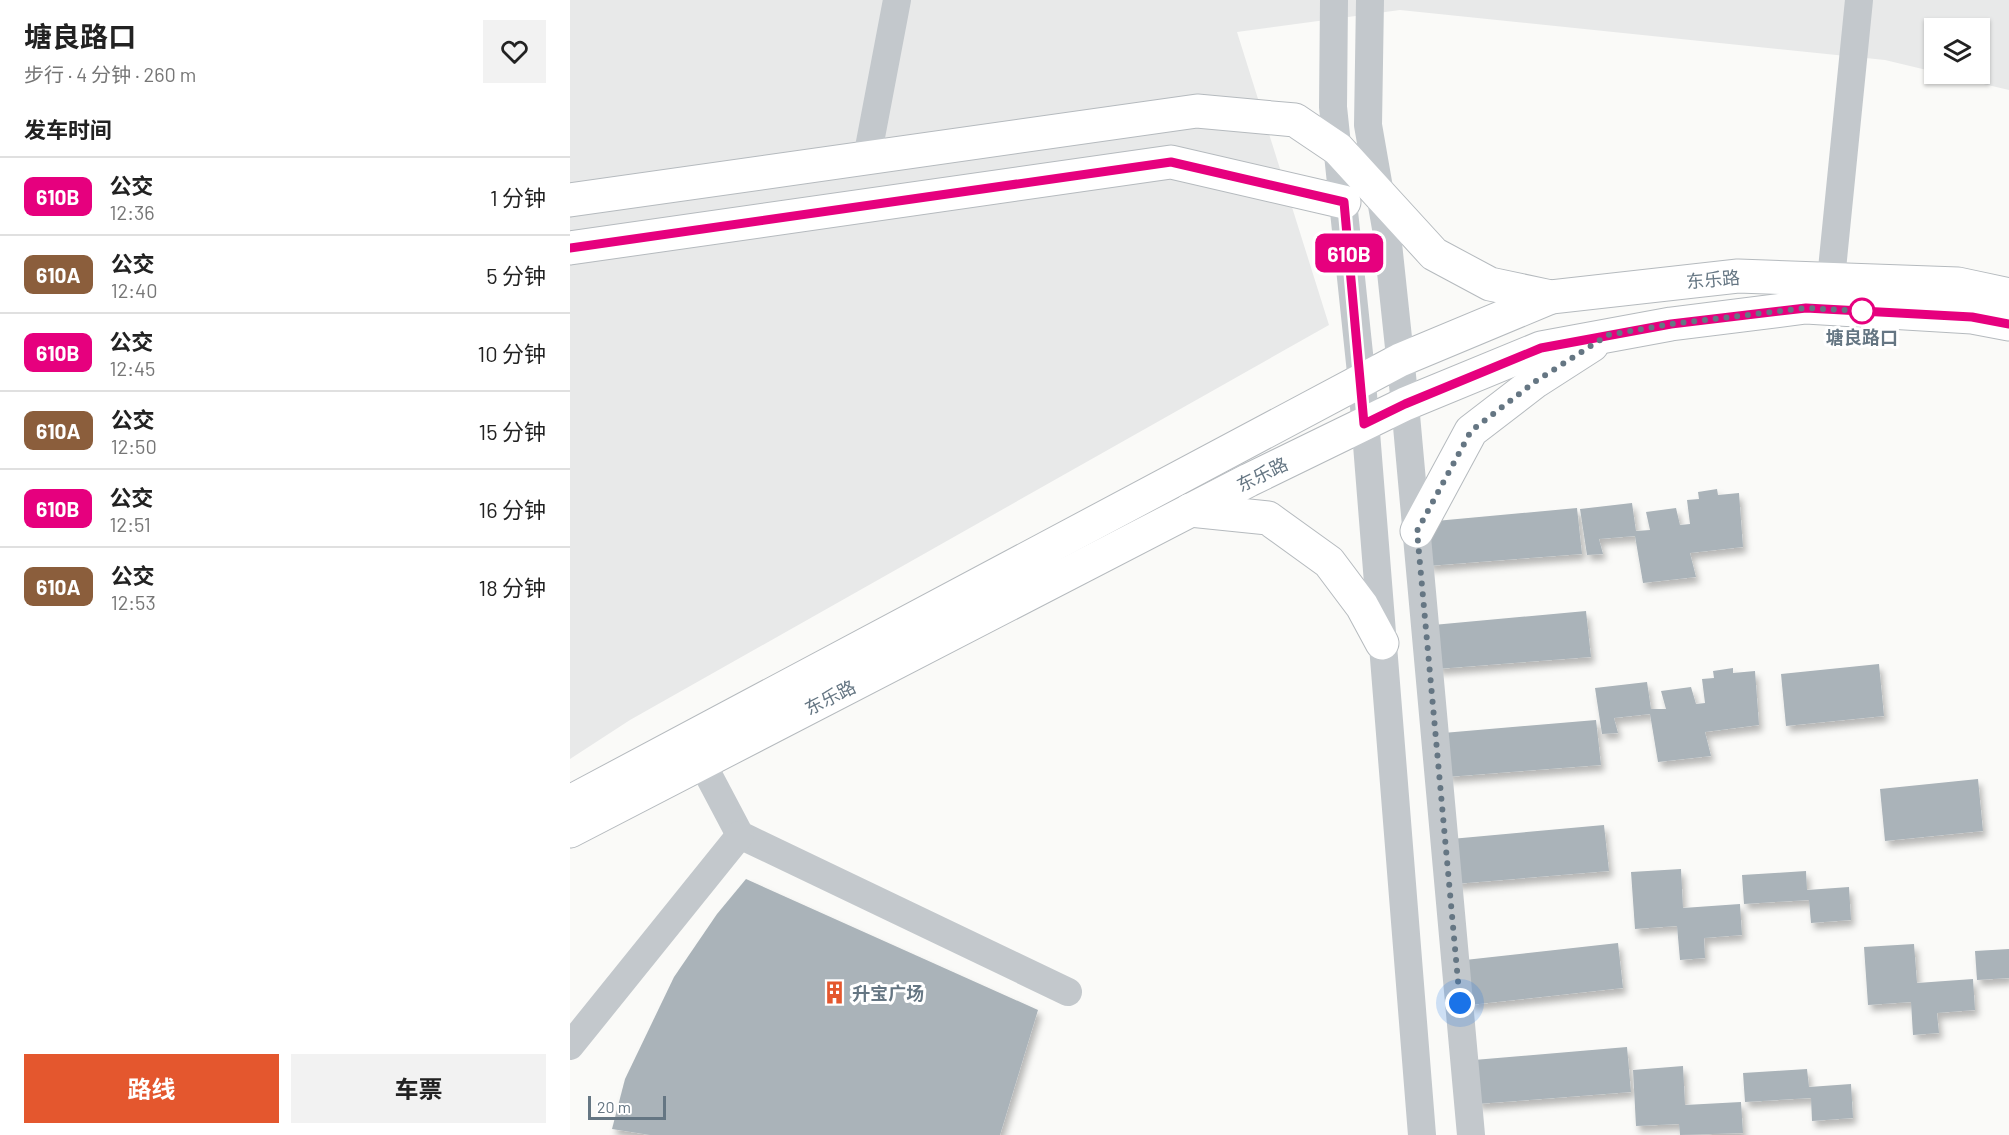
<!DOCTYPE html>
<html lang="zh">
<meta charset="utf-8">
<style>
:root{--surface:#fff;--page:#f2f2f2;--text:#222;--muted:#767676;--line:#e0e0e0;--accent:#e4572e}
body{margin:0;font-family:Barlow,"Noto Sans SC",sans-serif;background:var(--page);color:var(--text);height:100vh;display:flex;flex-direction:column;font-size:22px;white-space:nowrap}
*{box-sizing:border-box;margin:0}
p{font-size:20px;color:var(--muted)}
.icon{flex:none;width:33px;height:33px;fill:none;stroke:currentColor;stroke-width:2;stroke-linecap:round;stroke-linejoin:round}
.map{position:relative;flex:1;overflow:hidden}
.sheet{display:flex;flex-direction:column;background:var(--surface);width:570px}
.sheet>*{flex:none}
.badge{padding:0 12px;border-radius:9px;font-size:21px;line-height:39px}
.controls{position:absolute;left:1354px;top:18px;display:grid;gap:12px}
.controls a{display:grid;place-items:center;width:66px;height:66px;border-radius:0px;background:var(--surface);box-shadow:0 2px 4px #0004;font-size:30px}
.scale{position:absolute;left:18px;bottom:15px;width:78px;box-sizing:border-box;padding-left:6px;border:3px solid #657683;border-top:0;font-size:16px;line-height:21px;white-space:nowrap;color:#657683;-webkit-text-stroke:4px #fff;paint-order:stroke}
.you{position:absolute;width:30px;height:30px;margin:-15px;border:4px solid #fff;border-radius:50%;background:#1a73e8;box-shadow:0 0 0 9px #1a73e833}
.map>.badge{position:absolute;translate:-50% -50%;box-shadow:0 0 0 3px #fff}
h2{padding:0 24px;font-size:22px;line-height:54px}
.round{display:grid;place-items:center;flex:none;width:63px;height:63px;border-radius:0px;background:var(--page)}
.headline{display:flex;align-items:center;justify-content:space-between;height:102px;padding:0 24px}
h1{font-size:28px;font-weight:700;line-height:45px}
.cta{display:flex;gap:12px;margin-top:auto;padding:12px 24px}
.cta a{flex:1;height:69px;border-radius:0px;background:var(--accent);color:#fff;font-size:24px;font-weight:700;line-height:69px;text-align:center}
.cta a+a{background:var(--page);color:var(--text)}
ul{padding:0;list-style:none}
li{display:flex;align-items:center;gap:18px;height:78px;padding:0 24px;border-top:2px solid var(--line)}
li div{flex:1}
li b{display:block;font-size:22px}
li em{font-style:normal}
li .badge{min-width:66px;font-weight:700;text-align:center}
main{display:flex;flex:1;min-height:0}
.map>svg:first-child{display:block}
</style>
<main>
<section class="sheet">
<div class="headline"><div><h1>塘良路口</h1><p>步行 · 4 分钟 · 260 m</p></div><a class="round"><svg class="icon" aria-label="heart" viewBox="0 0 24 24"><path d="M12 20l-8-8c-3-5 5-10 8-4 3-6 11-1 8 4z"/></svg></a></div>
<h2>发车时间</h2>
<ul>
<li><span class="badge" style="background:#e6007e;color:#fff">610B</span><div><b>公交</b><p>12:36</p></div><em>1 分钟</em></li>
<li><span class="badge" style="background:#8b5e3c;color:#fff">610A</span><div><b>公交</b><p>12:40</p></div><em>5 分钟</em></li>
<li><span class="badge" style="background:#e6007e;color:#fff">610B</span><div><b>公交</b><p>12:45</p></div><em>10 分钟</em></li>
<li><span class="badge" style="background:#8b5e3c;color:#fff">610A</span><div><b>公交</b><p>12:50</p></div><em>15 分钟</em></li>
<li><span class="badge" style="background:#e6007e;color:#fff">610B</span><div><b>公交</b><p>12:51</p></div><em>16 分钟</em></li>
<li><span class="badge" style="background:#8b5e3c;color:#fff">610A</span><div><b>公交</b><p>12:53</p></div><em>18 分钟</em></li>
</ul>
<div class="cta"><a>路线</a><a>车票</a></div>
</section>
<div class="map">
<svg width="1439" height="1135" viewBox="0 0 1439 1135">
<defs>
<filter id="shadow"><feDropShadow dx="3.5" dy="6" stdDeviation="3" flood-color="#0004"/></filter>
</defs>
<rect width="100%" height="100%" fill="#fafaf8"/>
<polygon fill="#e8e9e9" points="0,0 1439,0 1439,90 1371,74 1410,74 1410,28 1365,28 1365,72 1315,60 830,10 667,32 759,325 60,720 0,759"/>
<g fill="#aab3b9" filter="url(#shadow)">
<polygon points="1147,489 1148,495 1169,493 1173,547 1120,553 1126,577 1073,583 1065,536 1029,539 1033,554 1017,555 1010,509 1062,503 1066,531 1080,530 1076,512 1106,508 1110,525 1120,524 1117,500 1129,499 1128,492"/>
<polygon points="1007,508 1012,554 858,566 855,522"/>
<polygon points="1016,611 1021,657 867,669 863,625"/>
<polygon points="1309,664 1314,716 1216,726 1211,674"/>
<polygon points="1163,668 1163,673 1185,671 1189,725 1135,732 1141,756 1088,762 1080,714 1044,718 1048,733 1032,734 1025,688 1077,682 1081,709 1096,709 1091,691 1121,687 1126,704 1135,703 1132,679 1144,678 1143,671"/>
<polygon points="1026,720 1031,765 877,777 873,733"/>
<polygon points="1408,779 1413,831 1315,841 1310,789"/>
<polygon points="1034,825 1039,871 885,884 881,839"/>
<polygon points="1111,869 1113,908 1170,904 1172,935 1134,938 1135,958 1110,960 1107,926 1065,929 1061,872"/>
<polygon points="1236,871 1237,890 1279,887 1281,920 1241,923 1239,900 1174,904 1172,875"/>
<polygon points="176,879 468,1010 430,1135 80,1135 42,1129 55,1079 104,977 147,914"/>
<polygon points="1048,943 1053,988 900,1005 895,960"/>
<polygon points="1344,944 1347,983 1403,979 1405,1010 1367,1013 1369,1033 1343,1035 1341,1002 1298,1005 1294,947"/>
<polygon points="1439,949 1439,978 1407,980 1405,951"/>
<polygon points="1057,1047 1061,1092 907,1104 904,1060"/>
<polygon points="1113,1066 1115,1105 1171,1102 1173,1133 1110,1135 1109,1124 1066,1126 1063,1070"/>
<polygon points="1237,1069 1239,1087 1281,1084 1283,1118 1242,1121 1241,1098 1175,1102 1173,1073"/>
</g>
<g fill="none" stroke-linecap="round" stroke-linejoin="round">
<defs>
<g id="major">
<polyline points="0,200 627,111 725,120 768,149 864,254 920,284 981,297 1168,276 1388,284 1439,295"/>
<polyline points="0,248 601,162 774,202"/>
<polyline points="620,510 698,518 759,562 792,606 812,643"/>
<polyline points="847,531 901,431 966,381 1022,345"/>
<polyline points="0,802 830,360 981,297"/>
<polyline points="0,831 679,480 835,404 971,348 1101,324 1236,307 1402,317 1439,324"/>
</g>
</defs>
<use href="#major" stroke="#b5babe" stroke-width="35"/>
<g stroke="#c3c8cc" stroke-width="28">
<polyline points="764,0 763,107 792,382 852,1135"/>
<polyline points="800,0 798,125 817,234 835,404 901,1135"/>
<polyline points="297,158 327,0"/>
<polyline points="1261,279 1289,0"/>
<polyline points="132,763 170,835 498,992"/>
<polyline points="0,1046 170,835"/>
</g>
<use href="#major" stroke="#fff" stroke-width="33"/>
</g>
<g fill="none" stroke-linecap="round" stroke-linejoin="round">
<defs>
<polyline id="line" points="0,248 601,162 774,202 794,424 835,404 971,348 1101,324 1236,308 1402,317 1439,324"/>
</defs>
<use href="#line" stroke="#fff" stroke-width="14"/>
<use href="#line" stroke="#e6007e" stroke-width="9"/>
<polyline stroke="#657683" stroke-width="6" stroke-dasharray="0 10.8" points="890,1003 847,531 901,431 966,381 1038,335 1101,324 1236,308 1292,311"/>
</g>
<defs>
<symbol id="building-bare" viewBox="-9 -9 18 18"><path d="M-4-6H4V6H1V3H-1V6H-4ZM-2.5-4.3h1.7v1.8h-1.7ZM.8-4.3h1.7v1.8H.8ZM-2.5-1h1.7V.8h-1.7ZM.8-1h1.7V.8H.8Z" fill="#e4572e" stroke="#fff" stroke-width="2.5" paint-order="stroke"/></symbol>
</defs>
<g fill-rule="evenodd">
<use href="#building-bare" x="248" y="976" width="33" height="33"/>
</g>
<circle fill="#fff" stroke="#e6007e" stroke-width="3" cx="1292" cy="311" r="12"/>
<g text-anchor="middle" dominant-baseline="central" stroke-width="6" stroke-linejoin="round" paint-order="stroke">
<g font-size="18" fill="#657683" stroke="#fff">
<text transform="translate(1143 279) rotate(-5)">东乐路</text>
<text transform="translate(692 474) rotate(-26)">东乐路</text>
<text transform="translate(260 697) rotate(-27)">东乐路</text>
</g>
<g font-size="18" font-weight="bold" fill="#657683" stroke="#fff">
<text x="1292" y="337">塘良路口</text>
</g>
<g font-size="18" font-weight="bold" fill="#657683" stroke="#fff" text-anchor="start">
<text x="282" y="993">升宝广场</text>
</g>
</g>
</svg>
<div class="controls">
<a><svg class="icon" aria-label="layers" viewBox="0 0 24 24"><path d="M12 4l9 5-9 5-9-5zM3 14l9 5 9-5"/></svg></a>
</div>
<div class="scale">20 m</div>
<div class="you" style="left:890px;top:1003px"></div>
<b class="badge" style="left:779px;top:253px;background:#e6007e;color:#fff">610B</b>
</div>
</main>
